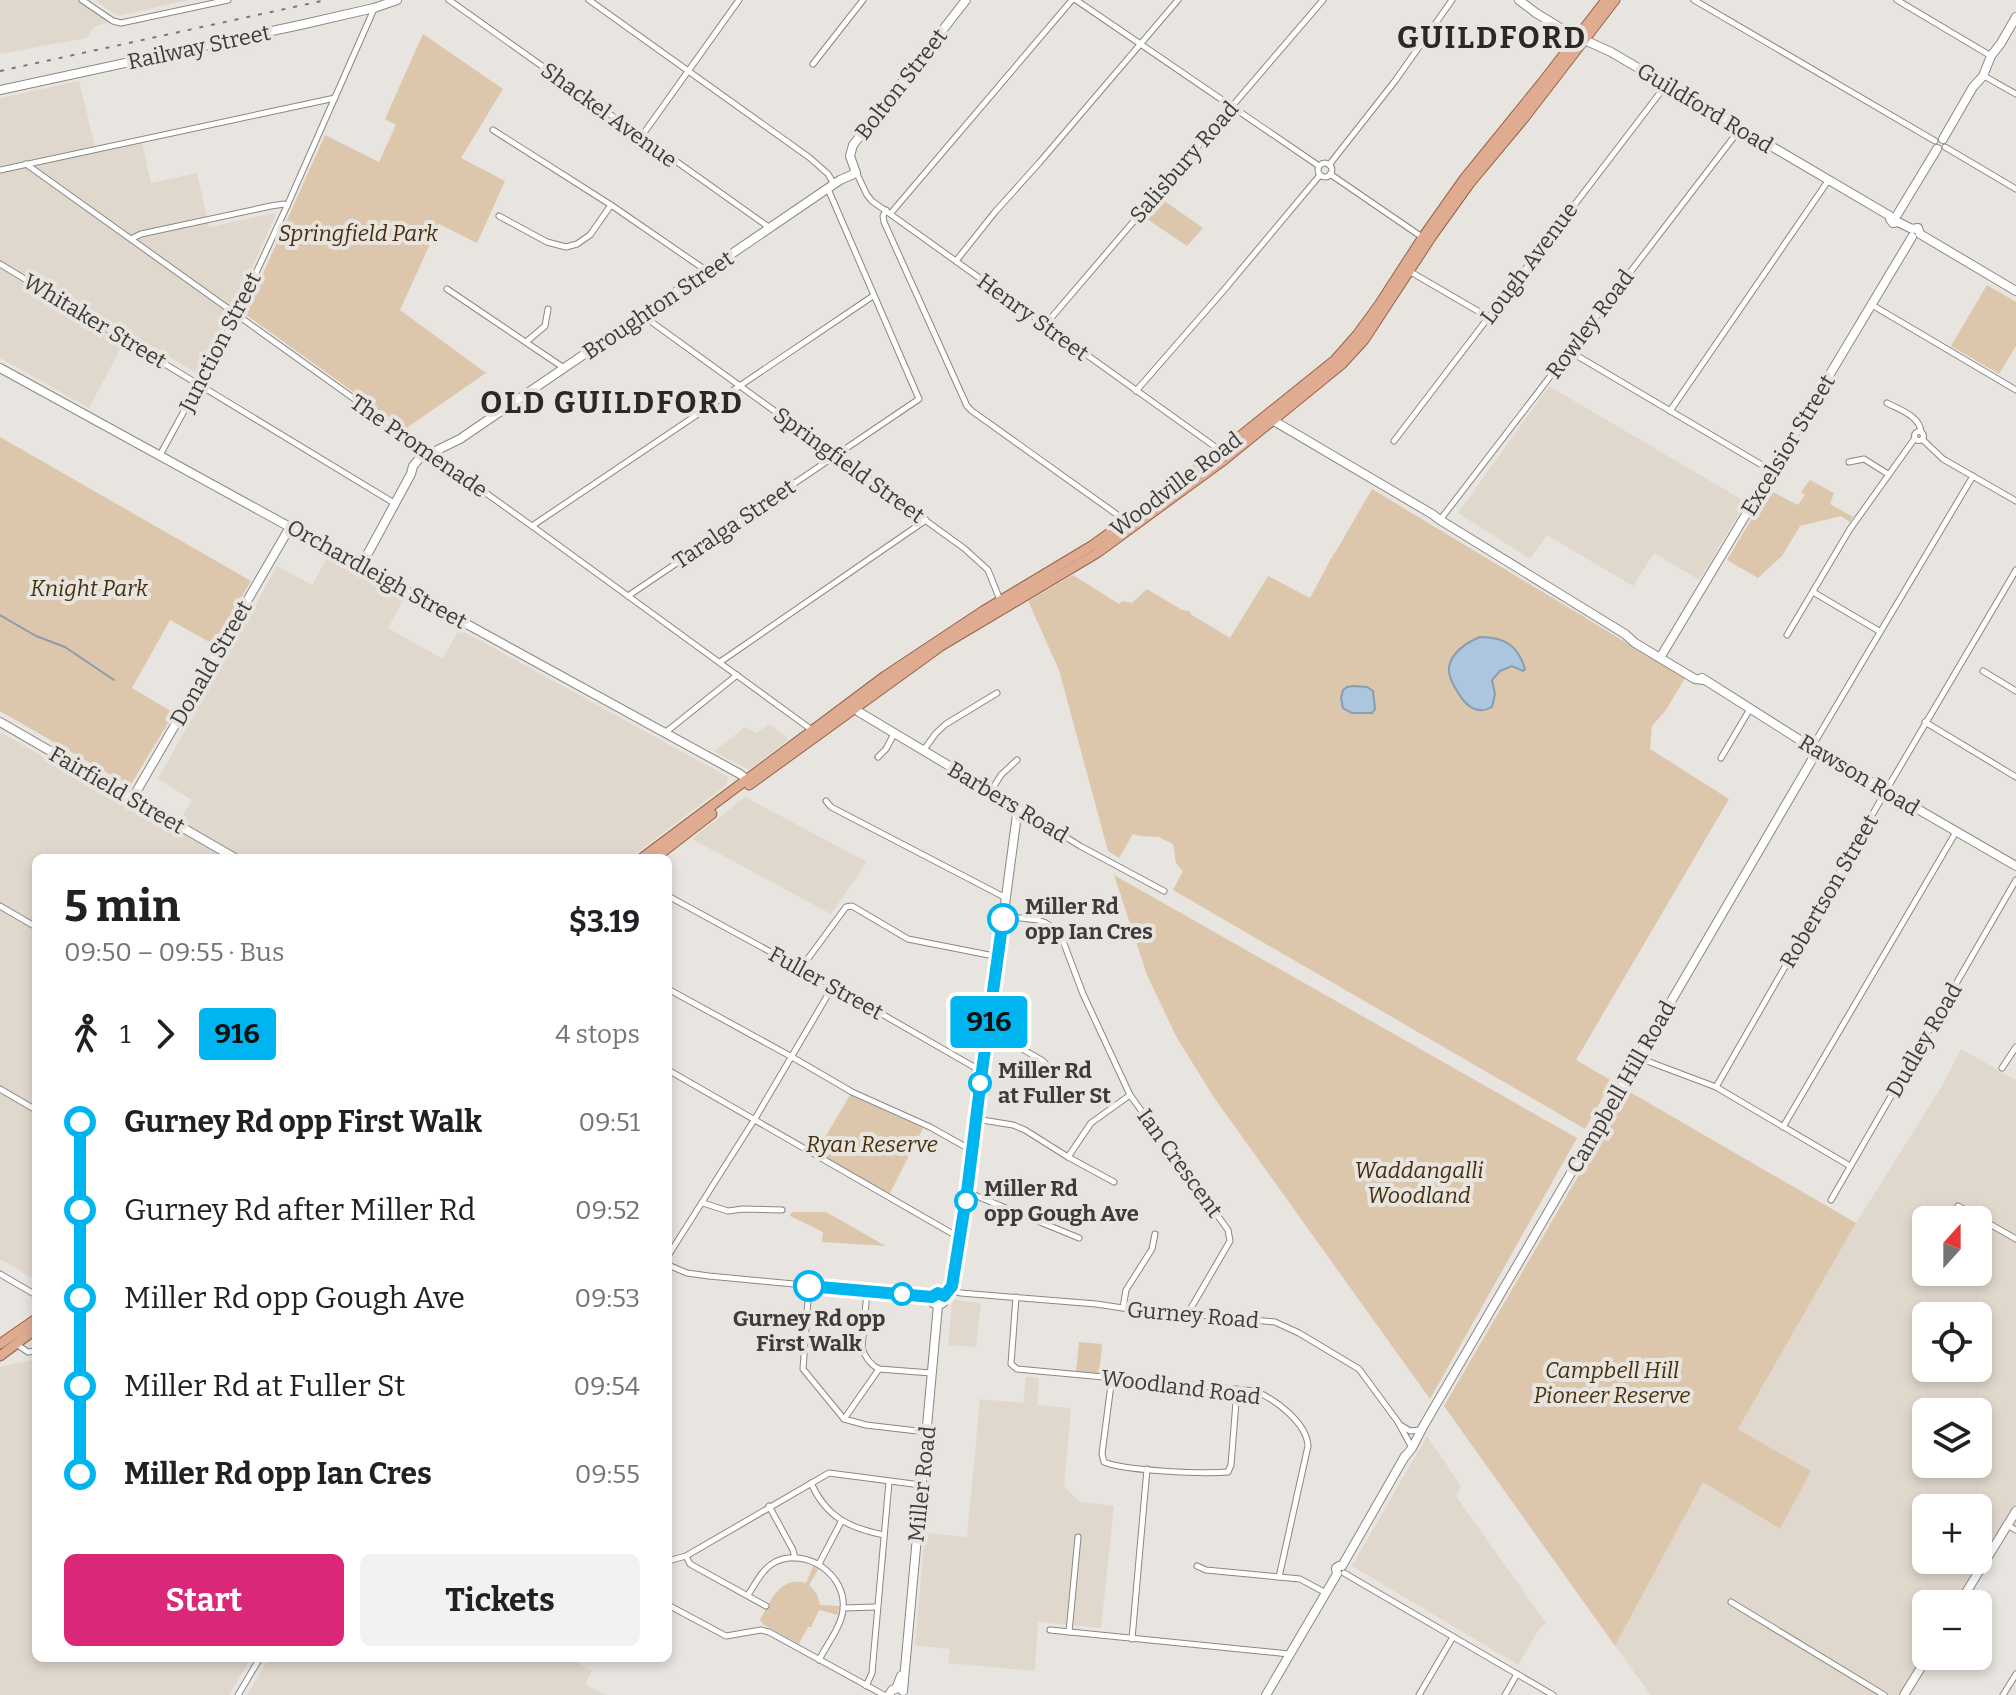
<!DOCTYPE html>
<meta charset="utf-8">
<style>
:root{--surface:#fff;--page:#f2f2f2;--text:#202124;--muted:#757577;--accent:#db2777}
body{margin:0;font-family:Bitter,serif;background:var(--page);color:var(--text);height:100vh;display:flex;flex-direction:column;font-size:30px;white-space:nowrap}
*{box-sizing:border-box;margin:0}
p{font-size:26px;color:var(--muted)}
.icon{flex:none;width:44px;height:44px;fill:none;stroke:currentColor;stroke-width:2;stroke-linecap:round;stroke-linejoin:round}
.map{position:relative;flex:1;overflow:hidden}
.panel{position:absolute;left:32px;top:854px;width:640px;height:808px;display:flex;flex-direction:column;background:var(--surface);border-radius:12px;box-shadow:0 4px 12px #0003}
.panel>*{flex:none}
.badge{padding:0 16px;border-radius:6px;font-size:28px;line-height:52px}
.needle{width:52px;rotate:21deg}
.buttons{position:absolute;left:1912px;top:1206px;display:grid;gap:16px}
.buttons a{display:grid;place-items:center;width:80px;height:80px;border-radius:12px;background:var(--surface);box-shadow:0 4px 12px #0003;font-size:40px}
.map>.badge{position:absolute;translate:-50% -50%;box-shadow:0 0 0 4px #fff}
.legs{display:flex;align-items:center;gap:12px;height:88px;padding:0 32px;font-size:26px}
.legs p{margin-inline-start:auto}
.headline{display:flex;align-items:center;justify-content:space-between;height:136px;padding:0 32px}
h1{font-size:44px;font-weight:700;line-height:60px}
.cta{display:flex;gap:16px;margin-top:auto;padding:16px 32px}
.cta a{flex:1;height:92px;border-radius:12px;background:var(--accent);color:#fff;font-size:32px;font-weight:700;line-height:92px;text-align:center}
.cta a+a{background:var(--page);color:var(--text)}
ul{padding:0 32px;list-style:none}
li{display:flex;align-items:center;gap:28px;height:88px;font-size:30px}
li i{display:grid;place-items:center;width:12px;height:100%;margin:0 10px;background:currentColor}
li i::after{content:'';width:20px;height:20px;margin:-10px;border:6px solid;border-radius:50%;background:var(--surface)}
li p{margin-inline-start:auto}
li:first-child i{background:linear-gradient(#0000 50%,currentColor 0)}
li:last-child i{background:linear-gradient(currentColor 50%,#0000 0)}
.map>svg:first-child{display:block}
</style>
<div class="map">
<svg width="2016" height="1695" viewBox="0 0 2016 1695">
<rect width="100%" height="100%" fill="#e8e4df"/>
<g fill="#e1d8cd" fill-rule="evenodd">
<polygon points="0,0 82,0 113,21 94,27 86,38 0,54"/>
<polygon points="95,0 189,0 118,16"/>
<polygon points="79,81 96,152 142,142 151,183 197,173 209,227 275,213 276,214 229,319 199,373 196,373 129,333 89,408 0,358 0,98"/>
<polygon points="1549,386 1746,502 1699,580 1654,553 1633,586 1547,535 1530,559 1458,513"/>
<polygon points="328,556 404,599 388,628 443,659 459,629 728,777 726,785 630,858 36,858 36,1280 0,1259 0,732 173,832 192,800 158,779 277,566 312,585"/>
<polygon points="768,724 789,739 751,769 747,769 714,751 745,727 757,733"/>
<polygon points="745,797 867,862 831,914 692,839"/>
<path d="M1961,1049L2016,1080V1530L2008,1525L1959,1604H1926V1656L1904,1695H1651L1615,1646L1703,1481L1779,1529L1811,1471L1738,1429L1856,1223L1942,1086ZM1926,1220H1978V1272H1926ZM1926,1316H1978V1368H1926ZM1926,1412H1978V1464H1926ZM1926,1508H1978V1560H1926Z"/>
<polygon points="955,1300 981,1303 976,1347 948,1345 952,1304"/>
<polygon points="36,1359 36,1658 251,1658 229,1695 0,1695 0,1367"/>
<polygon points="1026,1377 1039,1378 1037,1405 1071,1408 1064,1487 1081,1502 1114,1506 1101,1628 1038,1622 1035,1671 948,1663 950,1649 915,1645 925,1533 967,1537 980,1399 1023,1403"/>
<polygon points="1427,1436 1461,1486 1456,1496 1546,1623 1539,1629 1518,1665 1352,1566"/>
<polygon points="269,1658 569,1658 592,1671 585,1684 605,1695 247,1695"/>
</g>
<g fill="#dcc7ac">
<polygon points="423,34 503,89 461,158 505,181 477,243 439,224 400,310 486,373 405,429 245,314 325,135 379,162 396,125 385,119"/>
<polygon points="1163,200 1203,228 1187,246 1147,219"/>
<polygon points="1987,285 2016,302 2016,346 1999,374 1951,346"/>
<polygon points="0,437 251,581 213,644 170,620 132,688 174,713 130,786 0,711"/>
<polygon points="1810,480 1834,493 1830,504 1853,517 1850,522 1841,516 1800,526 1782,556 1758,578 1727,560 1769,490 1798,505 1805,495 1801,492"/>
<polygon points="1372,489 1685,678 1666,710 1652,726 1650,749 1729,799 1576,1060 1612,1081 1585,1129 1173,890 1183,871 1176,863 1173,844 1159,837 1141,836 1133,834 1119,858 1108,851 1059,670 1028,601 1073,575 1119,604 1122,601 1132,603 1147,589 1182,610 1189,611 1192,615 1230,638 1268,576 1310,598 1334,553 1335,553"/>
<polygon points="1114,875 1577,1138 1430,1399 1215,1099 1177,1038 1147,975"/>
<polygon points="1628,1091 1856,1223 1738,1429 1811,1471 1780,1529 1703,1482 1615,1646 1444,1406"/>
<polygon points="850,1095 923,1128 889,1195 816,1153"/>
<polygon points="792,1212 826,1212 886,1246 822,1242 823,1232 790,1216"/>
<polygon points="1079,1342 1102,1344 1099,1375 1076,1372"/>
<path d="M814,1565L819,1568L809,1585L817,1594L820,1605L839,1606L838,1615L819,1610L811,1627H808L799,1644L764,1625L760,1620C771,1601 779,1576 806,1583Z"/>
</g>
<g fill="#abc6de" stroke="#8a9dad" stroke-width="2">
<path d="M1480,637C1504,637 1518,645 1525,669L1523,671L1512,666L1500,671L1492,680L1495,694L1492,707C1476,716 1465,705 1457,691C1453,684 1448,676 1449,667C1451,653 1467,642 1480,637Z"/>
<polygon points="1353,686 1367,687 1373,691 1375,709 1372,713 1352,713 1343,708 1341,698 1343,690 1347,687"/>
</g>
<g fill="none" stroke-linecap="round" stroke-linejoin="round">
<polyline stroke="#8a9dad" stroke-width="2" points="0,615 36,636 65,647 114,680"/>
<defs>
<g id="street">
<polyline points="82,0 113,21 121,23 228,0"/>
<polyline points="449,0 770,228"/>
<polyline points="589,0 810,158 828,174 834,184"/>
<polyline points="1076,0 1319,166"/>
<polyline points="1694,0 1935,141"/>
<polyline points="1897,0 1991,56"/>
<polyline points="813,64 863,0"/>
<polyline points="1984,76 2016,94"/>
<polyline points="493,130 611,205 707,271"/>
<polyline points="641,137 739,0"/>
<polyline points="1945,147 2016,189"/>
<circle cx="1325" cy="170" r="7"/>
<polyline points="26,164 532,526 812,730"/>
<polyline points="1329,165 1395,81 1452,0"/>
<polyline points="0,170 335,98"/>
<polyline points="857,174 867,195 872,201 1221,451"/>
<polyline points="1330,174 1422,237"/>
<polyline points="886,210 883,216 884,222 967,406 972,411 1126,521"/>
<polyline points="891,213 1072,0"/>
<polyline points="499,216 547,242 566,247 577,244 590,235 611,205"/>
<polyline points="131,239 141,234 271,206 284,204 287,206"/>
<polyline points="956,261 995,212 1039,163 1178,0"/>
<polyline points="0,264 394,503"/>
<polyline points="1409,271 1488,317"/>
<polyline points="447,289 564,368"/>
<polyline points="1872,305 2016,390"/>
<polyline points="642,315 965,549 988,570 1000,600"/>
<polyline points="1045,325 1323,0"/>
<polyline points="526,342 545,326 548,309"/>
<polyline points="1569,351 1772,471"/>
<polyline points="1136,391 1224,290 1320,175"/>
<path d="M1887,403C1900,410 1920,416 1921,432"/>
<polyline points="1670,411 1828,181"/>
<circle cx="1919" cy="436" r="4.5"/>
<polyline points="1922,439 1943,459 2016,501"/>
<polyline points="1394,441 1666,85"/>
<polyline points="160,455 236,316 287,206 374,9"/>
<polyline points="1849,462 1864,459 1888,474"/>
<polyline points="1440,520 1740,129"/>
<polyline points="532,526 873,296"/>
<polyline points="1813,592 1879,631"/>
<polyline points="628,596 919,399 828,189"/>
<polyline points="1787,635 1850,529 1915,438"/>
<polyline points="720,662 926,520"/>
<polyline points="1983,671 2016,691"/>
<polyline points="1925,722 2016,777"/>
<polyline points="666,732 737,675"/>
<polyline points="1814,749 1816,740 1973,476"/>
<polyline points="923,751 936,733 946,724 997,693"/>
<polyline points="878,757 886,749 894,734"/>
<polyline points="1721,758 1750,709"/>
<polyline points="991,791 1001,775 1017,760"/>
<polyline points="826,801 831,807 1006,898"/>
<polyline points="1018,807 1080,846 1164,891"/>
<polyline points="668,896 833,986 981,1071"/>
<polyline points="0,906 36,927"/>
<polyline points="1004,916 1038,920 1046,923 1060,933 1083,994 1130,1095 1228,1230 1230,1241 1191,1308 1191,1314"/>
<polyline points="801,968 846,907 852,906 908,939 999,957"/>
<polyline points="668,989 792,1057 852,1092 930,1127 971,1150"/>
<polyline points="988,1029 1043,1061 1049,1068"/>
<polyline points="1639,1058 1716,1087 1850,1166"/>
<polyline points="2002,1068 2016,1047"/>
<polyline points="668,1070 960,1238"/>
<polyline points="1716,1087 1891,782 2016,570"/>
<polyline points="0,1089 36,1110"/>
<polyline points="976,1119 1013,1125 1025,1130 1068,1157 1114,1182"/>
<polyline points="1783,1127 1956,832"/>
<polyline points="1068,1157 1091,1123 1130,1095"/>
<polyline points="967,1192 1079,1238"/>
<polyline points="1831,1200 2016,880"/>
<polyline points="703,1203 728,1211 743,1209 782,1210"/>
<polyline points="1958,1206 2016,1239"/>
<polyline points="668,1256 756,1117 833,986"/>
<polyline points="668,1265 687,1273 709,1276 932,1297"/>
<polyline points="0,1274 36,1295"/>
<polyline points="809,1286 803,1369 844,1419 866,1425 926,1432"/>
<polyline points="950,1290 961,1293 1096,1304 1123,1308 1275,1322 1299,1333 1359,1369 1398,1422 1410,1444"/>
<path d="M867,1291L862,1348C865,1357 871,1365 879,1369L931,1373"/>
<path d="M1016,1297L1011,1364L1017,1369L1255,1391C1275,1399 1307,1423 1308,1446L1279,1577"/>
<polyline points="1123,1308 1126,1290 1152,1249 1155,1234"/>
<polyline points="16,1344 28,1352 36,1351"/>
<path d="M1112,1377L1102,1454L1104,1462C1125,1471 1203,1474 1228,1472L1231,1465L1237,1389"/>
<polyline points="844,1419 879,1369"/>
<polyline points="1402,1426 1410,1431 1419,1430"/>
<path d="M811,1483C826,1517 849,1528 884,1535"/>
<polyline points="769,1506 793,1550 795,1558"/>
<polyline points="2007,1525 2016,1530"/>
<polyline points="686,1556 690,1564 766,1606"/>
<polyline points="668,1561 686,1556 829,1473 921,1485"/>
<polyline points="819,1564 841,1522"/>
<polyline points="1197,1566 1206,1570 1300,1579 1326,1593"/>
<polyline points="1344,1573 1553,1695"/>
<path d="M748,1595C756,1583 762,1569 775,1562C807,1547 847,1575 843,1610C841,1627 827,1644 819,1660"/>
<polyline points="1731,1602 1884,1695"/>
<polyline points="668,1605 726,1636 761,1630 769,1632 884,1695"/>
<polyline points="843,1608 876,1607"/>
<polyline points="1050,1630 1289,1654"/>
<polyline points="1069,1632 1078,1537"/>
<polyline points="1132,1639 1147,1469"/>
<polyline points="866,1686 872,1673 889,1482"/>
<polyline points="238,1695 260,1658"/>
<polyline points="1419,1695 1453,1637"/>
<polyline points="1505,1695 1517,1674"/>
<polyline points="2003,1695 2016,1674"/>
</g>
<g id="secondary">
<polyline points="1519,0 1536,13 1567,32 1611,52 1890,216 1890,219 1893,223 1898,222 1912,229 1918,228 1920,234 2016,291"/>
<polyline points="0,90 300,25 374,8 397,0"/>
<polyline points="1943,139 1973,87 1983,76 1991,56 2001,43 2016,17"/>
<polyline points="1897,215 1937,149"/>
<polyline points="0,368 740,774 751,783"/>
<polyline points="1269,418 1432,514 1440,520 1625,634 1635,643 1695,679 1704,680"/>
<polyline points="361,566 411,474 413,466 419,459 460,439 840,180 856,173 850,156 853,145 966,0"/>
<polyline points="1663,653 1912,237"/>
<polyline points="1702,678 1814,749 2016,866"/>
<polyline points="854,708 859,712 1018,807 955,1278 950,1290 944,1296 943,1303 938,1305"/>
<polyline points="0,722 235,858"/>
<polyline points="132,799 290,527"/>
<polyline points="938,1305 933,1303 933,1296 939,1293 944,1296"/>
<polyline points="1404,1458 1412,1448 1424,1425 1813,758 1814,749"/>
<polyline points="1959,1604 2016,1511"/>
<polyline points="903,1691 938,1305"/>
<polyline points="889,1695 892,1690 896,1689 901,1676"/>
<polyline points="1266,1695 1337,1574 1336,1568 1339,1566 1342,1566 1405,1456"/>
<polyline points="1904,1695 1928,1656"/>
</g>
<g id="primary">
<polyline points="749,785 941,646 1097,553 1224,460 1342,364 1364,340 1432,236 1470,183 1525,117 1615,0"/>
<polyline points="642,858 885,676 983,611 1093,545 1218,454 1335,360 1357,335 1379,305 1423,237 1464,179 1541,84 1606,0"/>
<polyline points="655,858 712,814"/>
<polyline points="0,1344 36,1319"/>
<polyline points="0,1356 36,1329"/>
</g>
</defs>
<use href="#street" stroke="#8b8782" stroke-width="7"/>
<use href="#secondary" stroke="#8b8782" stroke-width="10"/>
<use href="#primary" stroke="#996143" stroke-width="11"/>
<use href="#street" stroke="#fff" stroke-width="5"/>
<use href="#secondary" stroke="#fff" stroke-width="8"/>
<use href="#primary" stroke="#dfac91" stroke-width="9"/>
<polyline stroke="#7a7875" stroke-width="2" stroke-dasharray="4 8" stroke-linecap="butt" points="0,71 326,0"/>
</g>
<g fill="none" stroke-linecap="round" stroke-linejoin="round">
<defs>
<polyline id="line-1" points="809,1286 932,1297 938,1293 944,1296 952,1286 967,1192 982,1071 1003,919"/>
</defs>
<use href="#line-1" stroke="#fff" stroke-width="18"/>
<use href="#line-1" stroke="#00b5ef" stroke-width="12"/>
</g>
<g fill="#fff" stroke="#00b5ef" stroke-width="4">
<circle cx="1003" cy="919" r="14"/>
<circle cx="980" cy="1083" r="10"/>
<circle cx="966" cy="1201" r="10"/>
<circle cx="809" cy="1286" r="14"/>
<circle cx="902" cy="1294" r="10"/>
</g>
<g text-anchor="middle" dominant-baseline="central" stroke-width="8" stroke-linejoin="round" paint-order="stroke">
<g font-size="22" fill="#3d3c3a" stroke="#e8e4df">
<text transform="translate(199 47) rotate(-12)">Railway Street</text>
<text transform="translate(901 84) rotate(-52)">Bolton Street</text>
<text transform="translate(1705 108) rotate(31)">Guildford Road</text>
<text transform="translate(609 115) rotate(36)">Shackel Avenue</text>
<text transform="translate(1184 162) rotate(-49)">Salisbury Road</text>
<text transform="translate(1529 263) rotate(-53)">Lough Avenue</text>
<text transform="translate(658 305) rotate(-34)">Broughton Street</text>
<text transform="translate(1033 317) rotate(36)">Henry Street</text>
<text transform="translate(95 321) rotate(31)">Whitaker Street</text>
<text transform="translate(1590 324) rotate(-53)">Rowley Road</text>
<text transform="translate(220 342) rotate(-63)">Junction Street</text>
<text transform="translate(1788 445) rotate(-59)">Excelsior Street</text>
<text transform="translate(419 446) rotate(35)">The Promenade</text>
<text transform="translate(849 465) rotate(36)">Springfield Street</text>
<text transform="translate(1176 484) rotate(-37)">Woodville Road</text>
<text transform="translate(734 524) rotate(-34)">Taralga Street</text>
<text transform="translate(377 574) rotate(29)">Orchardleigh Street</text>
<text transform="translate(211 663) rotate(-60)">Donald Street</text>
<text transform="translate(1859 775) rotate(31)">Rawson Road</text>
<text transform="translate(117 790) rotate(30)">Fairfield Street</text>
<text transform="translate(1008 802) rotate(31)">Barbers Road</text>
<text transform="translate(1829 891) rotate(-60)">Robertson Street</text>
<text transform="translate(826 983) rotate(29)">Fuller Street</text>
<text transform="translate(1924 1040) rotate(-60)">Dudley Road</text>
<text transform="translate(1621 1087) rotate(-60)">Campbell Hill Road</text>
<text transform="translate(1180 1163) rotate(54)">Ian Crescent</text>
<text transform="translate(1193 1315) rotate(5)">Gurney Road</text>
<text transform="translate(1181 1387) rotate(7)">Woodland Road</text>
<text transform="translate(922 1484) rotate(-84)">Miller Road</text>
</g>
<g font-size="22" font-style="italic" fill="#47300c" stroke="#e8e4df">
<text x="358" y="233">Springfield Park</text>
<text x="89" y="588">Knight Park</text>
<text x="872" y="1144">Ryan Reserve</text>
<text x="1419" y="1170">Waddangalli<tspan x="1419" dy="25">Woodland</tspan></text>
<text x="1612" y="1370">Campbell Hill<tspan x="1612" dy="25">Pioneer Reserve</tspan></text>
</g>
<g font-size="22" font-weight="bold" fill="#3d3c3a" stroke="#e8e4df" text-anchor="start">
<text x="1025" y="906">Miller Rd<tspan x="1025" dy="25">opp Ian Cres</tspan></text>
<text x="998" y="1070">Miller Rd<tspan x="998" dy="25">at Fuller St</tspan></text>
<text x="984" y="1188">Miller Rd<tspan x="984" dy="25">opp Gough Ave</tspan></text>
<text x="809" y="1318" text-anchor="middle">Gurney Rd opp<tspan x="809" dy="25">First Walk</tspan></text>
</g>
<g font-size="30" font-weight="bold" letter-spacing="2" fill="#2c2925" stroke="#e8e4df">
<text x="1492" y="38">GUILDFORD</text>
<text x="612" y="403">OLD GUILDFORD</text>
</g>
</g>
</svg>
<div class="buttons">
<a><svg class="needle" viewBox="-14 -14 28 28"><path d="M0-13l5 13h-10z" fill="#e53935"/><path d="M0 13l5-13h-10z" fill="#757577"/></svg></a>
<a><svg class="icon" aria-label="locate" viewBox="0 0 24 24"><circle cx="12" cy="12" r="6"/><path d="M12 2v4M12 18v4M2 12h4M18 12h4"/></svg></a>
<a><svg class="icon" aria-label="layers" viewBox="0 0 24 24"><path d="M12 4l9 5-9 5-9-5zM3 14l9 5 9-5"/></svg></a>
<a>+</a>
<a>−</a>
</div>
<b class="badge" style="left:989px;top:1022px;background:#00b5ef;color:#111">916</b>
<section class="panel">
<div class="headline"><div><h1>5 min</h1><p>09:50 – 09:55 · Bus</p></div><b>$3.19</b></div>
<div class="legs"><svg class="icon" aria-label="walk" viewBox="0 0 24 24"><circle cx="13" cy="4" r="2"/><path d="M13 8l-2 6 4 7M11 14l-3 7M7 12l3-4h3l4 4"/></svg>1<svg class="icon" aria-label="forward" viewBox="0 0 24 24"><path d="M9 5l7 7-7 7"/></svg><b class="badge" style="background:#00b5ef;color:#111">916</b><p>4 stops</p></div>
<ul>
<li><i style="color:#00b5ef"></i><b>Gurney Rd opp First Walk</b><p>09:51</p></li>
<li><i style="color:#00b5ef"></i><span>Gurney Rd after Miller Rd</span><p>09:52</p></li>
<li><i style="color:#00b5ef"></i><span>Miller Rd opp Gough Ave</span><p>09:53</p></li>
<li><i style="color:#00b5ef"></i><span>Miller Rd at Fuller St</span><p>09:54</p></li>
<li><i style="color:#00b5ef"></i><b>Miller Rd opp Ian Cres</b><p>09:55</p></li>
</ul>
<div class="cta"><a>Start</a><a>Tickets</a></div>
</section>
</div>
